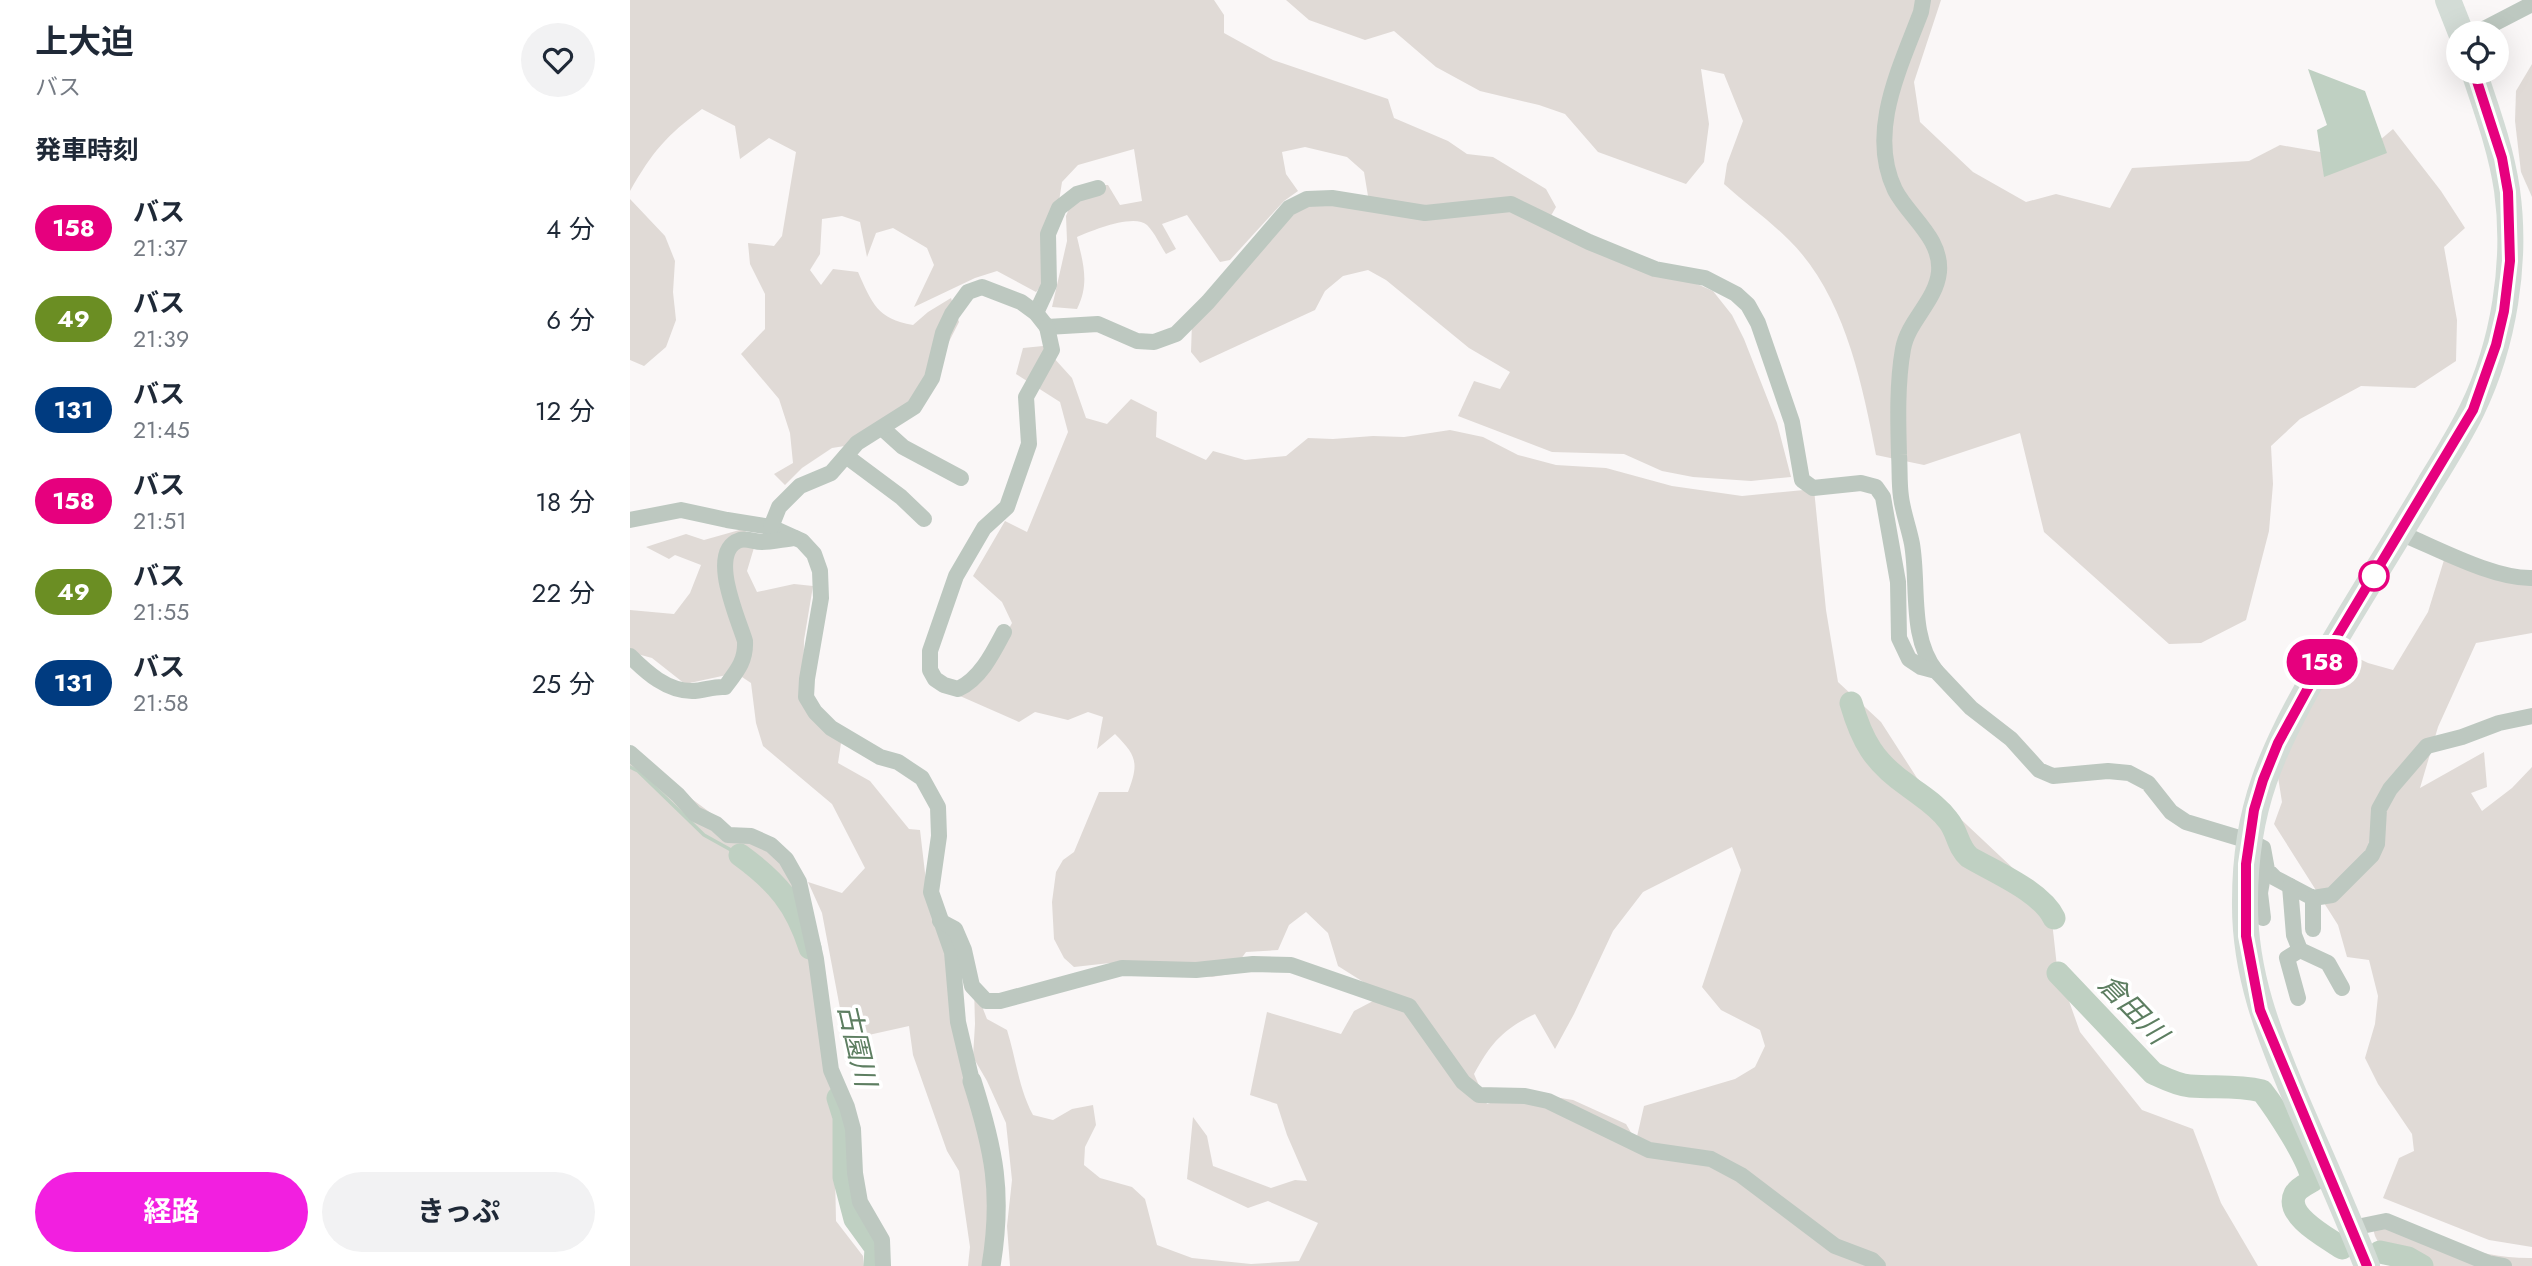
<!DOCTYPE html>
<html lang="ja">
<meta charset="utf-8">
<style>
:root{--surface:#fff;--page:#f2f2f3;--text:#1f2937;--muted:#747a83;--accent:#f21fe0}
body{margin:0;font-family:Jost,"Noto Sans JP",sans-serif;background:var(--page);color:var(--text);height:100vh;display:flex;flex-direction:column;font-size:26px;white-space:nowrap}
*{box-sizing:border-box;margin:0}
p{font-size:23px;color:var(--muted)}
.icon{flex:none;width:38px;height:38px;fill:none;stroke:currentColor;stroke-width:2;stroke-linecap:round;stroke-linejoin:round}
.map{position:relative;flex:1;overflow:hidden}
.drawer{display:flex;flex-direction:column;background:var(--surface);width:630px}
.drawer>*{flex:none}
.badge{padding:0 14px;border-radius:23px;font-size:24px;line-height:46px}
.buttons{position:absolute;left:1816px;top:21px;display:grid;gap:14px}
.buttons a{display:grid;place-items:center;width:63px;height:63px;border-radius:50%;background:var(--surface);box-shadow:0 7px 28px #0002;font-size:35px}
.map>.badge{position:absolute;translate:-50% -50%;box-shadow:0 0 0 4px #fff}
h2{padding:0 35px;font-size:26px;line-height:63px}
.round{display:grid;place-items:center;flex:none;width:74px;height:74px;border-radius:37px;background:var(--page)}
.summary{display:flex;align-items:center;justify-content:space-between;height:119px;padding:0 35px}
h1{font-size:33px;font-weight:700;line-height:52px}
.primary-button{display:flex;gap:14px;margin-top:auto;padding:14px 35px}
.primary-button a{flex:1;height:80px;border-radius:42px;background:var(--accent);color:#fff;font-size:28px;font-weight:700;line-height:80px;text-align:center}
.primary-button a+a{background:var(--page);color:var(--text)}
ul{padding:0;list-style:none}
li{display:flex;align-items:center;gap:21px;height:91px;padding:0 35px}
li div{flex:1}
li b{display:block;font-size:26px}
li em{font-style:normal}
li .badge{min-width:77px;font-weight:700;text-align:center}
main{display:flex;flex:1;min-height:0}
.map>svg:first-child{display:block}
</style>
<main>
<section class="drawer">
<div class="summary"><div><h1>上大迫</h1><p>バス</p></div><a class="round"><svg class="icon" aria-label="heart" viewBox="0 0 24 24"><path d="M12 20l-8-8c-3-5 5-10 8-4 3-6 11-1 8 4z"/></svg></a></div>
<h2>発車時刻</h2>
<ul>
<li><span class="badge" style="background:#e6007e;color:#fff">158</span><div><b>バス</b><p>21:37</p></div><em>4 分</em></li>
<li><span class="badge" style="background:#6b8e23;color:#fff">49</span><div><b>バス</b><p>21:39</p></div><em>6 分</em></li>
<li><span class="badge" style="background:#003b80;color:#fff">131</span><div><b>バス</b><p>21:45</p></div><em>12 分</em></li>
<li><span class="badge" style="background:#e6007e;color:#fff">158</span><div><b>バス</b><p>21:51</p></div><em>18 分</em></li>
<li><span class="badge" style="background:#6b8e23;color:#fff">49</span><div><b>バス</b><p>21:55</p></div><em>22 分</em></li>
<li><span class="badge" style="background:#003b80;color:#fff">131</span><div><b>バス</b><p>21:58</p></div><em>25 分</em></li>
</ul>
<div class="primary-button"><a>経路</a><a>きっぷ</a></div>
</section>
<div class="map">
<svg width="1902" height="1266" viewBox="0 0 1902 1266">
<rect width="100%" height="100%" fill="#faf7f7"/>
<g fill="#e0dad6" fill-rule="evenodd">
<path d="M0,0H584L594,15V33L643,60L758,99L764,118L818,141L837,154L863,157L916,189L926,207L919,219L1083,291L1102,315L1114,339L1147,423L1161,477L1121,481L1063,477L1032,471L994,454L922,452L828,416L844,381L870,389L880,372L839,348L756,280L738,270L713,276L695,291L685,310L570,363L561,352L562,322L671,205L738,196L734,172L717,157L675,147L652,152L656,174L668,191L654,201L600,260L590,262L557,215L532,224L546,249L536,254C530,245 525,233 517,225C504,213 461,231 447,237C453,263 460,283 447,309L422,307L437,241L436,216L443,199L462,185H478L490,205L512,201L504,149L448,165L432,182L417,279L406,292L367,271L345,278L284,307L304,265L297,248L263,228L246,233L237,257L230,222L212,216L192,219L190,254L180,270L191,285L203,269L228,272C242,303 247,319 283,325L298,312L321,298L329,322L304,371L281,408L240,442L202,448L172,468L155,485L144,474L163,463L160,433L149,399L111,354L135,329V294L120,264L118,243L144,246L152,236L166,152L139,138L110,159L105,126L72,109C36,136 23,151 0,191Z"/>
<path d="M656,0H1311L1284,82L1290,122L1343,172L1396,202L1426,194L1480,208L1502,168L1619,161L1650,145L1696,153L1737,151L1763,129L1811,191L1835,228L1814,247L1827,320L1826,361L1785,388L1731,386L1670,419L1641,446L1643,484L1639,531L1616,620L1571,643L1539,644L1414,532L1390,433L1294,465L1246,455C1232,382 1214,294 1159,240C1139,220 1115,203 1094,184L1097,164L1113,121L1094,74L1071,69L1079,124L1074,162L1056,184L968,152L935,114L909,105L850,91L806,67L764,31L735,40L679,20Z"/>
<polygon points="1902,64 1902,197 1891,172 1885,121 1886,91"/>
<polygon points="0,199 35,236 45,261 43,292 46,320 36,347 14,366 0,360"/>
<path d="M413,346L442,378L456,418L477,424L501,399L527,412L526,437L576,460L583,451L615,460L656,456L678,438L703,439L743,436L774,437L820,430L853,437L888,455L926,465L976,468L1042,486L1112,496L1184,489L1196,610L1208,682L1251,722L1287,778L1420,903L1427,967L1450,1032L1512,1110L1563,1129L1591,1203L1628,1266H380L377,1226L382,1180L376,1123L357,1081L343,1057L345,1024L344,986L357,1019L377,1030C386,1059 389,1089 403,1115L423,1120L442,1109L463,1105L466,1125L455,1147L454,1165L470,1178L502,1187L515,1199L527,1245L562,1258L621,1264L669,1261L688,1223L638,1201L618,1208L557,1179L563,1117L577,1136L583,1166L641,1188L665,1180L677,1181L657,1135L647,1104L620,1095L637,1012L711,1034L724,1011L745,1000L746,990L708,966L698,933L676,912L659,925L648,950L616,952L600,974L582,977L480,963L444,967L434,958L424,939L422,902L426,872L433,860L444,852L469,792H498C509,763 507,756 485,734L467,749L473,717L458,712L438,720L405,712L389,722L330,696L355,671L382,623L372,602L343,576L375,521L397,532L438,432L430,402L386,374L393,348ZM1102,847L1111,870L1072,987L1091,1010L1130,1030L1135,1046L1125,1067L1105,1079L1014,1106L1006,1141L996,1124L943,1100L894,1092L857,1104L844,1074C861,1043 873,1029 905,1014L925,1049L944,1014L983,931L1013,892Z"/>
<polygon points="113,529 126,541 117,571 127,592 164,584 183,586 174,640 173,696 211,743 208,763 240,781 279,829 290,830 297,890 317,956 360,1155 362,1266 338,1266 340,1247 329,1171 317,1151 283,1055 279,1026 216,1040 192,913 178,882 212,893 235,868 202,804 133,746 126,723 121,683 106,673 55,684 22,658 0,652 0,610 44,614 60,593 71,565 45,555 39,559 16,547 56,534 74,540"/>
<polygon points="1814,560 1902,583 1902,633 1846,643 1808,727 1790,788 1854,752 1857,787 1841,793 1852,811 1882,788 1902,767 1902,1247 1859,1240 1753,1198 1769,1158 1784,1151 1782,1134 1748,1084 1735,1058 1745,1024 1748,996 1739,960 1717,957 1708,925 1644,824 1652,802 1648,777 1671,712 1709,649 1738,663 1763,670 1798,612"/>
<polygon points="0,753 105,831 153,860 166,891 202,1029 206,1221 233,1256 234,1266 0,1266"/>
<path d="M1740,1217C1792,1234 1847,1259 1902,1258V1266H1760L1745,1236Z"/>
</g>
<polygon fill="#bfd0c2" points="1678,69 1735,91 1757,153 1694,177 1687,130 1697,125"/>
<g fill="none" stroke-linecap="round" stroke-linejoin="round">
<polyline stroke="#bfd0c2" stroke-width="3.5" points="0,767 8,771 74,835 110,855"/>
<g stroke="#bfd0c2" stroke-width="23">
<path d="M1221,703C1232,741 1244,762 1277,785C1291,796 1307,805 1318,820C1328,832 1327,846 1339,857C1364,872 1411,891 1424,918"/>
<path d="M110,855C147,882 166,904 180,948"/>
<path d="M1428,973L1523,1073C1534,1078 1547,1085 1560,1086C1585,1088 1606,1085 1632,1091C1645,1108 1681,1161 1682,1181C1677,1184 1668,1188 1665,1194C1654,1216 1698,1238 1712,1248"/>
<polyline points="208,1098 214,1117 214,1177 225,1219 246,1248 245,1266"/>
<polyline points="1750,1252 1778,1258 1792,1266"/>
</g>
<g stroke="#bdc8c0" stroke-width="16">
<path d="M1293,0L1291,12C1270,68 1237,132 1265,190C1279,217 1312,238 1309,272C1306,301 1278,321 1273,349C1267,383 1268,420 1269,455C1270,469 1269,483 1271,497C1273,513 1279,528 1282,544C1289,585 1279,637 1306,671"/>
<polyline points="1846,33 1902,4"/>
<polyline points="406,313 419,285 418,234 429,208 447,194 468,188"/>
<polyline points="252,428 273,447 331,478"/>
<polyline points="216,456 271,497 294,519"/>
<polyline points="0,520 51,510 97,520 141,527 172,541 184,554 190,571 191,598 177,679 176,697 185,712 201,728 250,757 268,762 292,778 308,807 309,836 301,892 322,952 328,1022 342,1081"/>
<polyline points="141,527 149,507 170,486 201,473 227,443 284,407 302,378 313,333 322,314 338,292 352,287 391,302 406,313 417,327 468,324 507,341 524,342 546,334 578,302 659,208 677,199 702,198 795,213 881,204 959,242 1025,269 1075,278 1106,294 1118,305 1128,323 1162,422 1172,480 1183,488 1231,483 1246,487 1253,497 1268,582 1269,638 1279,659 1291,667 1306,671 1341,708 1381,739 1409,770 1423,776 1478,771 1499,773 1518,783 1541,812 1556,822 1619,841 1633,848 1637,870 1645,878 1683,898 1702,895 1742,855 1747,844 1749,809 1760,789 1797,746 1832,737 1869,723 1902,716"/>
<path d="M1770,533C1807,548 1863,579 1902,578"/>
<path d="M374,632C363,653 350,679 328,689L314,685L305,679L300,670V651L326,576L354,528L377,507L399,444L396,397L422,350L417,327"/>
<path d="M0,656C17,673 37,691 62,691C74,691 83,686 95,687C107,671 116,661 115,641C108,618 77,551 110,540C117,538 124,542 132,542C142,542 154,539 165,538"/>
<polyline points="0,753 48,795 65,814 86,824 98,835 121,836 141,845 156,859 169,882 186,959 201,1070 217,1107 223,1129 225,1173 230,1202 252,1240 253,1266"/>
<polyline points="1660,886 1664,935 1670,950 1698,963 1712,988"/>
<polyline points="1633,918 1630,893 1635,864"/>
<polyline points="310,921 325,929 334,950 342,986 356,1001 370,1001 492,968 566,970 623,964 661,965 779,1006 833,1082 849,1095 895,1096 918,1101 1019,1150 1081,1159 1111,1175 1205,1246 1242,1260 1248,1266"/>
<polyline points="1683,929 1683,898"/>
<polyline points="1668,998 1657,958 1670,950"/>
<polyline points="1722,1228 1756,1221 1858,1263 1874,1266"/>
</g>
<path stroke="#bdc8c0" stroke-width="19" d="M342,1081C364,1150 373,1193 361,1266"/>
<g stroke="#d3dcd6" stroke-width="26">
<polyline points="1818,0 1831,33"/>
<path d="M1737,1266C1715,1210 1690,1155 1666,1099C1639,1035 1614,973 1615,901C1615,807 1642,751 1687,671C1723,607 1763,546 1800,483C1815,459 1830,435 1842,410C1874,344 1887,262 1877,190C1871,149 1857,111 1844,72"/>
</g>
</g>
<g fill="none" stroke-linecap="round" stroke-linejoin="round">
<defs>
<polyline id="line" points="1737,1266 1630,1010 1616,936 1616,864 1624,810 1633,780 1648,743 1700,648 1843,410 1866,345 1874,311 1880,261 1878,192 1872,158 1844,72"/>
</defs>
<use href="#line" stroke="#fff" stroke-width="16"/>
<use href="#line" stroke="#e6007e" stroke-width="10"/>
</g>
<circle fill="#fff" stroke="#e6007e" stroke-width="3.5" cx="1744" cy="576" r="14"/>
<g text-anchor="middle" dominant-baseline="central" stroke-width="7" stroke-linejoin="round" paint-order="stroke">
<g font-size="28" font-style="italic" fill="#5d7e61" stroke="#fff">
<text transform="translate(1503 1009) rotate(46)">倉田川</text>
<text transform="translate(227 1045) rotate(77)">古園川</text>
</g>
</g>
</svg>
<div class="buttons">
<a><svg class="icon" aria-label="locate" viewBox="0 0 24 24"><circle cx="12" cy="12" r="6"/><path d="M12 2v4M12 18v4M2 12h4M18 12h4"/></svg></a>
</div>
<b class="badge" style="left:1692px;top:662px;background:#e6007e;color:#fff">158</b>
</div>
</main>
